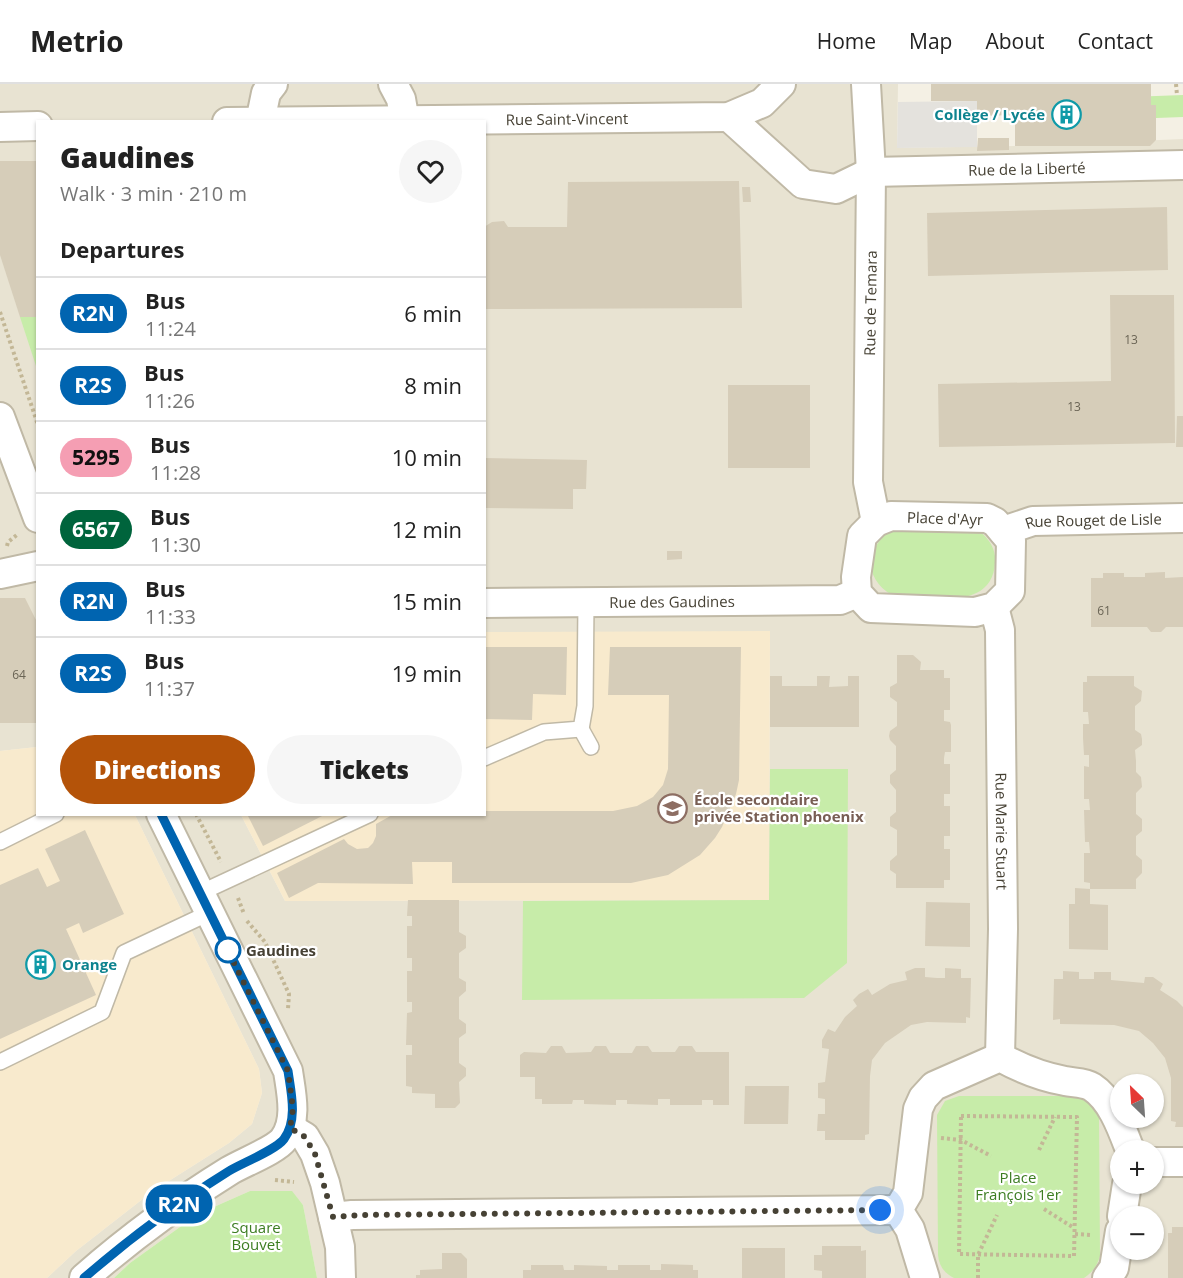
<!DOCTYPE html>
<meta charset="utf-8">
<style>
:root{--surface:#fff;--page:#f6f6f6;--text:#222;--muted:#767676;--line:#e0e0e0;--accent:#b45309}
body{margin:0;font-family:"Open Sans",sans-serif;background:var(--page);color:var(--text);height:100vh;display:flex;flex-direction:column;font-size:22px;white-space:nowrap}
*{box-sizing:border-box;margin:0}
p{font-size:20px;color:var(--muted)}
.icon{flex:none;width:33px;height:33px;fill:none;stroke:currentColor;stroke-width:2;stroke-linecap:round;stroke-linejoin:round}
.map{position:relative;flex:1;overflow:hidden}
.drawer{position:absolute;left:36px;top:36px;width:450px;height:696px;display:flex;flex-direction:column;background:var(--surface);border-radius:0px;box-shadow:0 2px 4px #0004}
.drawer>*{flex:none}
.badge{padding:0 12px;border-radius:20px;font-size:21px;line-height:39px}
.needle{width:39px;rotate:335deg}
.buttons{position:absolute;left:1110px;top:990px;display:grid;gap:12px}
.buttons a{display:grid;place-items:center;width:54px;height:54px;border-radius:50%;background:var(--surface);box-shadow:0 2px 4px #0004;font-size:30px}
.you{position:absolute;width:30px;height:30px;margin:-15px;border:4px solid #fff;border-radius:50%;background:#1a73e8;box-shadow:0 0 0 9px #1a73e833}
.map>.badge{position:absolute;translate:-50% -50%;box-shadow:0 0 0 3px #fff}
h2{padding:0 24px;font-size:22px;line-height:54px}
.round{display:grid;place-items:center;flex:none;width:63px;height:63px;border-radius:32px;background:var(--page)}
.headline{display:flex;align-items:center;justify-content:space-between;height:102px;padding:0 24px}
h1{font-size:28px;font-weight:800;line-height:45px}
.cta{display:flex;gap:12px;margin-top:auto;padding:12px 24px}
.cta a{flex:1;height:69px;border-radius:36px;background:var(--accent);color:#fff;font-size:24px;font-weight:800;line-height:69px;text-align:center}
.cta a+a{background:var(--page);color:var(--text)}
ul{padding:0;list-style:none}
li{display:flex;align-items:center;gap:18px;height:72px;padding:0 24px;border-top:2px solid var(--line)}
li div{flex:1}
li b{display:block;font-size:22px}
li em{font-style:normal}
li .badge{min-width:66px;font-weight:700;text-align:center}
header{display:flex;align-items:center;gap:36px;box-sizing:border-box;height:84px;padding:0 30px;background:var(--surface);border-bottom:2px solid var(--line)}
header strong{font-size:28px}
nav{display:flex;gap:33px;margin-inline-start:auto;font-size:21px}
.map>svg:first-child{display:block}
</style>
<header>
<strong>Metrio</strong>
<nav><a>Home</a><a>Map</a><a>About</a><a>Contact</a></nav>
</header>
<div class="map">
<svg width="1183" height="1194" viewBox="0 0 1183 1194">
<rect width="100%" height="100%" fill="#f4f0e4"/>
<path fill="#e8e3d2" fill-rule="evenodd" d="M0,0H898L897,64L1015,62L1183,55V1194H317L303,1121L291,1107H250L198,1130L130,1179L114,1194H47L76,1167L153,1107L229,1059L252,1040L262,1009L259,985L135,731H241L285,817L769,816L770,548H485L484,38H38L37,663L0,667ZM1120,1000H1154V1034H1120ZM1120,1066H1154V1100H1120ZM1120,1132H1154V1166H1120Z"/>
<g fill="#f8eacd">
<polygon points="770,547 769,816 285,817 241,731 484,730 485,548"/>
<polygon points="37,663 38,730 135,731 259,985 262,1009 252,1040 229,1059 153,1107 76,1167 47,1194 0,1194 0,667"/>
</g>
<g fill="#c7eca9">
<polygon points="1183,11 1183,33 1050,38 1049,16"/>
<polygon points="20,233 37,233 37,285"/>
<path d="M894,444C914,444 934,444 954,444C960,444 968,442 973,444C984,448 994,461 995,472C998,530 929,513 892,511C861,493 867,461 894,444Z"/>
<polygon points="770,685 848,685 847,879 804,914 522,916 523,817 769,816"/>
<path d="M959,1012H1081L1088,1015L1099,1029L1100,1172C1097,1182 1093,1188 1084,1194H954C944,1189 939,1182 938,1171L937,1031L945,1017Z"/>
<polygon points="250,1107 292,1107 303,1121 317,1194 114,1194 130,1179 198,1130"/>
</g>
<polygon fill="#e4e2dd" points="977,17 977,63 897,64 898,18"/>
<g fill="#d6cdb9">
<polygon points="931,0 1151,0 1151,21 1156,21 1156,56 1150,62 1015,62 1015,31 977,32 977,17 931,17"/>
<polygon points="978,54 1009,54 1009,66 977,67"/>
<polygon points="0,77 38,77 38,233 20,233 0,171"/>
<polygon points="739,97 742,224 484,225 484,143 492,138 504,137 508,143 567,143 568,98"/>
<polygon points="742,103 750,103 751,118 743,118"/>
<polygon points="1167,123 1168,186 928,192 927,129"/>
<polygon points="1110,211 1174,211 1175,359 939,363 938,300 1111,297"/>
<rect x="728" y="301" width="82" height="83"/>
<polygon points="1177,332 1183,332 1183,363 1176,363"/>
<polygon points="484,374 587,376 586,405 573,405 573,425 484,424"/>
<polygon points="667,467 682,467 682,475 667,476"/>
<polygon points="1165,488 1165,494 1183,493 1183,543 1166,543 1161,548 1151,548 1147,543 1091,543 1091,494 1103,494 1103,489 1124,489 1124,493 1145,493 1145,489"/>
<polygon points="0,514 25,514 38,540 38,639 0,639"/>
<polygon points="484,563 567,563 566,611 533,610 532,636 484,635"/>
<polygon points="610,563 741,563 739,696 736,710 722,743 715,754 700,771 668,791 631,799 452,799 452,778 412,778 413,800 318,799 289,814 277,789 344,755 348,760 357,765 368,764 373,759 376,752 376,740 394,730 484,730 484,727 613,727 637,722 653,713 663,701 668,685 669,611 608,611"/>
<polygon points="897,571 913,571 921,578 920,586 944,586 944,594 950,594 950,626 944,626 944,637 950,638 951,641 951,668 945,668 944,674 944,680 950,680 950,710 944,710 944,722 950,722 950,752 944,752 944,765 950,765 950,796 944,796 944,804 896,804 896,790 890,786 890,777 897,771 897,746 890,742 890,733 896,728 896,706 890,699 890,691 896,686 896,662 890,656 889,652 890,647 897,642 897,618 890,613 890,603 897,599"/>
<polygon points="770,592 782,592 782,602 817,602 817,592 830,592 829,603 848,602 848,592 859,592 859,643 770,643"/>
<polygon points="1087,592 1134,592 1134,602 1142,607 1141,617 1135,622 1135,646 1141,650 1142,655 1142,661 1135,666 1136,677 1136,688 1141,693 1142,703 1136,709 1136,730 1142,735 1142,747 1136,752 1136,771 1142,776 1142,789 1136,795 1136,805 1090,805 1090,820 1108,821 1108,866 1069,865 1069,820 1075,820 1075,804 1090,805 1090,799 1084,798 1084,769 1090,769 1089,758 1085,758 1084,726 1090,726 1089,715 1084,715 1084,682 1089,683 1089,671 1084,671 1083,654 1083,640 1089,640 1088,628 1083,628 1083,598 1087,598"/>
<polygon points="247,730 326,730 263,762"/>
<polygon points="85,746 124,830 83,849 79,839 66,845 96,911 0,955 0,801 38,784 47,803 60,797 45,765"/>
<polygon points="408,816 459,816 459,848 466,852 466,864 459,869 459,894 466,898 466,907 459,913 459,935 466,940 466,949 459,954 459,979 466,984 466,992 459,998 460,1019 455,1024 435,1024 435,1010 412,1009 412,1003 406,1002 406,971 412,971 412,961 406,961 407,929 412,928 412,918 407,918 407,887 412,887 412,874 407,874 407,842 412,842 412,832 407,832"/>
<polygon points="926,818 970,819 970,863 925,862"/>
<polygon points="915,884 925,884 925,893 937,894 945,894 945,884 961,885 961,894 971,894 970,934 966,933 966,939 927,938 911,941 885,959 872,976 870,992 869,1050 865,1051 865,1056 825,1056 825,1047 817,1047 818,1030 825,1030 825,1015 818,1014 818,999 825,998 829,965 822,964 822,956 828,945 835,948 845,933 857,922 853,916 859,910 868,905 872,911 890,900 907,896 905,888"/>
<polygon points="1063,887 1079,888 1079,895 1094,895 1094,888 1111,888 1111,896 1144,899 1145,893 1153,893 1163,900 1160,906 1177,917 1183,923 1183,1043 1175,1043 1176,1038 1171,1037 1171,994 1165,974 1153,959 1139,947 1114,941 1060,940 1060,935 1053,936 1054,895 1063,895"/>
<polygon points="551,962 562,962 566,969 591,968 595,962 606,962 610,969 632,969 636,962 648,962 652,968 675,968 679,962 692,962 696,968 729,968 729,1021 713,1021 713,1016 702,1016 702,1021 670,1021 670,1015 658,1015 658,1021 627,1020 627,1016 616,1016 616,1021 584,1020 584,1016 573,1016 572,1020 542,1020 542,1015 535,1015 535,993 520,993 520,971 524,968 546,969"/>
<polygon points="745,1002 789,1002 788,1040 744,1040"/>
<polygon points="1172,1143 1183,1143 1183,1194 1168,1194 1168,1149 1172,1149"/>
<polygon points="822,1162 861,1162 861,1167 866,1166 866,1194 822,1194 822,1187 814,1186 814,1171 822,1171"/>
<rect x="742" y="1164" width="43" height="30"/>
<polygon points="442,1169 461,1169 467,1175 467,1194 416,1194 416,1191 420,1191 420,1186 442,1185"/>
<polygon points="661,1180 693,1181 693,1186 698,1186 698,1194 523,1194 523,1186 531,1186 531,1181 563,1181 564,1186 574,1186 574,1181 607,1182 607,1186 618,1186 618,1181 650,1181 650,1186 661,1186"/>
</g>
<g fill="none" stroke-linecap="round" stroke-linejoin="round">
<defs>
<g id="lane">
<polyline points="581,645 591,663"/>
<polyline points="484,674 544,648 581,645 585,622 586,518"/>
<polyline points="0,758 56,730"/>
<polyline points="200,809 370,730"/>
<polyline points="0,978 102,928 124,869 209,829"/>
</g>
<g id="street">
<polyline points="393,0 401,15 405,38"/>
<polyline points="866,0 871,88 868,398 876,438"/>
<path id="s1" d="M729,33L803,100L836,105L871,88L1183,81"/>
<path id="s2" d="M227,38L729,33L762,19L781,0"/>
<polyline points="260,38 266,9 273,0"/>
<polyline points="0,43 38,42"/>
<polyline points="0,333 38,434"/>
<polygon points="891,432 987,434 995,438 1011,457 1010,507 994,523 975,528 871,524 857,509 856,493 862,452 876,438"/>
<path id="s3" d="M1003,447L1033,437L1183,434"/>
<polyline points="0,490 38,482"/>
<path id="s4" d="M484,519L840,516L857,509"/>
<path id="s5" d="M994,523L1000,546L1003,845L1000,973"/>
<polyline points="290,1044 305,1053 315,1070 325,1099 340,1163 341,1194"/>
<polyline points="1154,1078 1183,1078"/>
<polyline points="1122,1132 1127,1100"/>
<polyline points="333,1133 352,1131 898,1126"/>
<path d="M84,1194C130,1154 177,1119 229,1087C242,1079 276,1066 284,1055C298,1036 291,1008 288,987L161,730"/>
<path d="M925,1194L910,1145L898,1126L908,1109L918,1025L923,1014L934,1002L1000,973C1020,984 1042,993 1065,997C1075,999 1084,998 1092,1003C1112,1016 1122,1045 1130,1066"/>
<polyline points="1107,1194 1114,1184 1120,1147"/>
</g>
</defs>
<use href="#lane" stroke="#c0b9a6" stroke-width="18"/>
<use href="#street" stroke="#c0b9a6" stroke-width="32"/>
<g stroke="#c3b796" stroke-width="4" stroke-dasharray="3 3" stroke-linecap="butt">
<polyline points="1176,0 1177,11"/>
<polyline points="964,29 977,29"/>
<polyline points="0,228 38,341"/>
<polyline points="7,462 8,458 18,450"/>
<polyline points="196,730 221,778"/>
<polyline points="238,814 244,830"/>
<polyline points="247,837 265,858 289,910 288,925"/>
<polygon points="961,1032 1077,1033 1074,1172 959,1170"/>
<polyline points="941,1054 961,1056 991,1072"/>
<polyline points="1039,1066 1055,1033"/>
<polyline points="275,1096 294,1098"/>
<polyline points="1044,1125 1074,1144"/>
<polyline points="1075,1150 1092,1151"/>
<polyline points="978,1194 978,1171 997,1131"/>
</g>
<use href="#lane" stroke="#fff" stroke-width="15"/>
<use href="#street" stroke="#fff" stroke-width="28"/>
</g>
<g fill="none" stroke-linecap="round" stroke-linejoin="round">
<defs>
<path id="line" d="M84,1194C130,1154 177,1119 229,1087C242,1079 276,1066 284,1055C298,1036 291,1008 288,987L161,730"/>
</defs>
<use href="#line" stroke="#fff" stroke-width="14"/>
<use href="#line" stroke="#0064b0" stroke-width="9"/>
<polyline stroke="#464134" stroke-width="6" stroke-dasharray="0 10.8" points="228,866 226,863 288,987 293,1025 290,1044 305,1053 315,1070 333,1133 362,1131 880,1126"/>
</g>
<defs>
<symbol id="building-ring" viewBox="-11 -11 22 22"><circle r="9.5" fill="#fff" stroke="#0f9aa8" stroke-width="1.5"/><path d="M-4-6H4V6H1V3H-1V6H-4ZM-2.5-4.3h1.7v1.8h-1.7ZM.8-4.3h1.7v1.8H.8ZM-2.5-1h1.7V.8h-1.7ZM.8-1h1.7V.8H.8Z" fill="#0f9aa8"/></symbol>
<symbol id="school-ring" viewBox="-11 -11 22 22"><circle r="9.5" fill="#fff" stroke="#8d6e63" stroke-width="1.5"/><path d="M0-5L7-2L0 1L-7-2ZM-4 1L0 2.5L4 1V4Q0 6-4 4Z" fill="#8d6e63"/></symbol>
</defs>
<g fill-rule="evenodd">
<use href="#building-ring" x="1050" y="14" width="33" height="33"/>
<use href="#school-ring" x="656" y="708" width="33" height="33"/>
<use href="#building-ring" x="24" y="864" width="33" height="33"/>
</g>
<circle fill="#fff" stroke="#0064b0" stroke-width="3" cx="228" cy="866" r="12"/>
<g text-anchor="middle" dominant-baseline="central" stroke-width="4.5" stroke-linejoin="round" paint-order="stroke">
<g font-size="12" fill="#6a6455">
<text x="1131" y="255">13</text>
<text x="1074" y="322">13</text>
<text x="1104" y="526">61</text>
<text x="19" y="590">64</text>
</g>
<g font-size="15" font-weight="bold" fill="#0d838f" stroke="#fff" text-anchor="end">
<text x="1045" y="30">Collège / Lycée</text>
<text x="62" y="880" text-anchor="start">Orange</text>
</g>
<g font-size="15" fill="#464134" stroke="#fff">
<text stroke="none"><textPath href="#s2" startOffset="340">Rue Saint-Vincent</textPath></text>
<text stroke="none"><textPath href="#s1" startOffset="328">Rue de la Liberté</textPath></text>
<text transform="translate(870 219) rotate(-89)">Rue de Temara</text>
<text transform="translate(945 434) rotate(2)">Place d'Ayr</text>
<text stroke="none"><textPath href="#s3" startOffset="92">Rue Rouget de Lisle</textPath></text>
<text stroke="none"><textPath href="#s4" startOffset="188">Rue des Gaudines</textPath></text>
<text stroke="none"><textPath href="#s5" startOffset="225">Rue Marie Stuart</textPath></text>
</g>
<g font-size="15" font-weight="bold" fill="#785e54" stroke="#fff" text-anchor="start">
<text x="694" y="715">École secondaire<tspan x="694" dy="17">privée Station phoenix</tspan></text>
</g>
<g font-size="15" font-weight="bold" fill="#464134" stroke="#fff" text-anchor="start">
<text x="246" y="866">Gaudines</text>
</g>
<g font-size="15" fill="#3c7d22" stroke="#fff">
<text x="1018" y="1093">Place<tspan x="1018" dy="17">François 1er</tspan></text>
<text x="256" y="1143">Square<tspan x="256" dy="17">Bouvet</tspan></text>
</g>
</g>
</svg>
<div class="buttons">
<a><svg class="needle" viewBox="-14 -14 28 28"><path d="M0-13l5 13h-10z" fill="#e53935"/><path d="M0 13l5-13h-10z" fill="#767676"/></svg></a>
<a>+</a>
<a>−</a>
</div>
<div class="you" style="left:880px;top:1126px"></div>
<b class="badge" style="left:179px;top:1120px;background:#0064b0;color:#fff">R2N</b>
<section class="drawer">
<div class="headline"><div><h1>Gaudines</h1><p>Walk · 3 min · 210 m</p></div><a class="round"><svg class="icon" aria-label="heart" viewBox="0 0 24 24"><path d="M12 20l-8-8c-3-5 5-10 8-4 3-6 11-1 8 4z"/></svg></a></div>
<h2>Departures</h2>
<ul>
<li><span class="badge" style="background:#0064b0;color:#fff">R2N</span><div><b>Bus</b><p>11:24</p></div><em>6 min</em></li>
<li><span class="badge" style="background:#0064b0;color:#fff">R2S</span><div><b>Bus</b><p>11:26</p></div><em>8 min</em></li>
<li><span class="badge" style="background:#f59eb3;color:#111">5295</span><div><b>Bus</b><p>11:28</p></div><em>10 min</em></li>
<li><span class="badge" style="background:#00643c;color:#fff">6567</span><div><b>Bus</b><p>11:30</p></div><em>12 min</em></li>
<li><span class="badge" style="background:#0064b0;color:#fff">R2N</span><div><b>Bus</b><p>11:33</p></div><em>15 min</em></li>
<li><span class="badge" style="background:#0064b0;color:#fff">R2S</span><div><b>Bus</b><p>11:37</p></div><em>19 min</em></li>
</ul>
<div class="cta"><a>Directions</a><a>Tickets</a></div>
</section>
</div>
